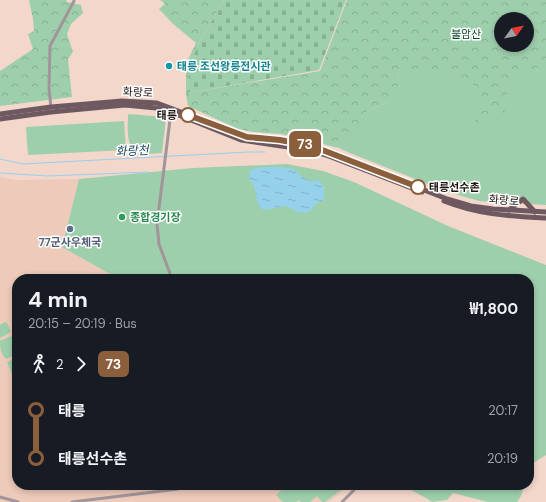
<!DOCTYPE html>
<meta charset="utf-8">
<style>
:root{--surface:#171b24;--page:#242831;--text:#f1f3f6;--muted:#9ea1a6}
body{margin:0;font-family:"DM Sans","Noto Sans KR",sans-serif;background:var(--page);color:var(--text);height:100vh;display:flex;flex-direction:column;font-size:15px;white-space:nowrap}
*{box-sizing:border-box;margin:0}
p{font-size:13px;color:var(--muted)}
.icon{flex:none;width:22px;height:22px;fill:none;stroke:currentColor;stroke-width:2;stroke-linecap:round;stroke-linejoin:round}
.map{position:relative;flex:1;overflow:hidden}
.drawer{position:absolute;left:12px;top:274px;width:522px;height:216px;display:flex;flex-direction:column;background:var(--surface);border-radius:16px;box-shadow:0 2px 6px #0003}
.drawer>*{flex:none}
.badge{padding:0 8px;border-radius:6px;font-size:14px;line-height:26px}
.needle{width:26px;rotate:57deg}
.fabs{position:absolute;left:494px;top:12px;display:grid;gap:8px}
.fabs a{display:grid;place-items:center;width:40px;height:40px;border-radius:50%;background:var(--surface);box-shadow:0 2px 6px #0003;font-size:20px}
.map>.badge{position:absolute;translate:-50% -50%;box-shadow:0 0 0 2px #fff}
.legs{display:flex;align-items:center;gap:6px;height:44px;padding:0 16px;font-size:13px}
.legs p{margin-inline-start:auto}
.head{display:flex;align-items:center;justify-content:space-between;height:68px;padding:0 16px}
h1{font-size:22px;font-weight:700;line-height:30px}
ul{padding:0 16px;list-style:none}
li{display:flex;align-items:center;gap:14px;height:48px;font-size:15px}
li i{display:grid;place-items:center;width:6px;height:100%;margin:0 5px;background:currentColor}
li i::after{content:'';width:10px;height:10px;margin:-5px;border:3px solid;border-radius:50%;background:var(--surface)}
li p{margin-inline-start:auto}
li:first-child i{background:linear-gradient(#0000 50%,currentColor 0)}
li:last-child i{background:linear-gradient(currentColor 50%,#0000 0)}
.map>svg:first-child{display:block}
</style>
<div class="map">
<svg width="546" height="502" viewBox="0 0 546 502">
<defs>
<pattern id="forest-crowns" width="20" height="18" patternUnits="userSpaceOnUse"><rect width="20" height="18" fill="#9ecfac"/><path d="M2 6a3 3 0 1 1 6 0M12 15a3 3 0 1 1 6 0" fill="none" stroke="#88b193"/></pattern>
<pattern id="cemetery-stones" width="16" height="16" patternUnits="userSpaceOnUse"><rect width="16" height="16" fill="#9ecfac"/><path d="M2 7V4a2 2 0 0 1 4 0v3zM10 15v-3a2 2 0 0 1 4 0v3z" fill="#88b193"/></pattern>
<pattern id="water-ripples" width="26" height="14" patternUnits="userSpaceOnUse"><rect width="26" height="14" fill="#96d1ec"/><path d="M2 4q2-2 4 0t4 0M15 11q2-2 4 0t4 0" fill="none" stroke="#81b2c9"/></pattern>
</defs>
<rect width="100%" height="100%" fill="#f4d7cb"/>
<polygon fill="#edcab9" points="0,177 17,180 79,179 62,247 119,279 17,279 17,485 350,485 329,502 0,502"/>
<g fill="#9ecfac">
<polygon points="546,63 546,205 479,201 448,192 350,153 339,148 366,112 389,101 396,78 400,69"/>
<path d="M129,114L165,117L166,118L162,153C155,153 146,155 139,153C125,149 128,126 128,115Z"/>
<polygon points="124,121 126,150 28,155 26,127"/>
<polygon points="287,164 323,171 354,182 448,226 546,265 546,455 530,465 529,467 529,279 119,279 62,247 79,179 193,168"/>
<polygon points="5,322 7,323 11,332 0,338 0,325"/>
<path d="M11,336L13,337L17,345V354L6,359C1,355 0,347 0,341Z"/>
<polygon points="17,357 17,371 12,374 7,362"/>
<polygon points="287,485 347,485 325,502 322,502 317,496 310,502 301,502 299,500 296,502 283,502 276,495"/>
<path d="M405,485H524L521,496L517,502H488L453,493L447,500L432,502C424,496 412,492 405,485Z"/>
</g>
<g fill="url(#forest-crowns)" fill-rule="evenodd">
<polygon points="29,0 66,0 67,2 81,5 83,13 71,24 67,34 73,52 68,59 72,97 0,106 0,71 33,49 28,34 34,31 33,19"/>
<path d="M160,0H224L199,43L190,64L187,93L320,71L347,0H546V65L523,72L515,73L507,88V110L490,120L478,131L475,122L479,105L478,92L471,81L428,69H400L396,78L398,86L389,101L366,112L356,130L339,148L281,134L254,132L238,129L188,106L186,94V64L196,43L172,23L159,9L165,4ZM501,19H527V45H501Z"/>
</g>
<polygon fill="url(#cemetery-stones)" points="224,0 346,0 319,70 187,93 190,64 199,43"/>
<polygon fill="url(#water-ripples)" points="264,167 281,167 294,169 301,176 311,182 318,180 324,187 324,200 317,203 309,212 300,213 286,206 264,210 259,206 257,200 254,186 249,178 250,171 255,168"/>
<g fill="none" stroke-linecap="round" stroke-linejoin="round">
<g stroke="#96d1ec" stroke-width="1">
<polyline points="0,159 23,164 248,152 265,152"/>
<polyline points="0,173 48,176 148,172"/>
</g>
<g stroke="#a2959a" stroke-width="3">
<polyline points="51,108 49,88 50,46 74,1"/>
<polyline points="171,112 157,224 159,244 172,279"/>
<polyline points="0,497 18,502"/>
<polyline points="72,502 178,489 183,485"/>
<polyline points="342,502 359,485"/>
</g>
<g stroke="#6f5961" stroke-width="5">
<polyline points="0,114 51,107 122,101 157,103 247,137 280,140 312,146 447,199 471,206 493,209 546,212"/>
<polyline points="0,119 51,112 125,105 156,108 171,112 241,140 308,150 326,155 422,192"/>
<path d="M444,201C479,215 510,216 546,218"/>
<polyline points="509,210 523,199 535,212"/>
</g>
</g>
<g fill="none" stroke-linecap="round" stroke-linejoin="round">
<defs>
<polyline id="line-1" points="188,115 247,137 280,140 312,146 418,187"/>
</defs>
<use href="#line-1" stroke="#fff" stroke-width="9"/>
<use href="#line-1" stroke="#8b5e3c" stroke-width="6"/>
</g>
<circle fill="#0f9aa8" stroke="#fff" stroke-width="1.5" cx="169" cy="66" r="4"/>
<g fill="#fff" stroke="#8b5e3c" stroke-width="2">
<circle cx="188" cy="115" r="7"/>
<circle cx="418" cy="187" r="7"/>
</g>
<circle fill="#2e9e5b" stroke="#fff" stroke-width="1.5" cx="122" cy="217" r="4"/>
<circle fill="#5c6f8a" stroke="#fff" stroke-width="1.5" cx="70" cy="229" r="4"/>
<g text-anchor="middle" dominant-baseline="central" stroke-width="3" stroke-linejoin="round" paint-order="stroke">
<g font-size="11" fill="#094424" stroke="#fff">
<text x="466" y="34">불암산</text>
</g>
<g font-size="11" font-weight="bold" fill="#0d838f" stroke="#fff" text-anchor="start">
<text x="177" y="66">태릉 조선왕릉전시관</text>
</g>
<g font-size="11" fill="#1c120e" stroke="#fff">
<text transform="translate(138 92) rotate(3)">화랑로</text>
<text transform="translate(504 200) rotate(5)">화랑로</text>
</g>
<g font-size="11" font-weight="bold" fill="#1c120e" stroke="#fff" text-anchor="end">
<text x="177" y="115">태릉</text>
<text x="429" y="187" text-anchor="start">태릉선수촌</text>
</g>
<g font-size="11" font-weight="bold" fill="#27864d" stroke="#fff" text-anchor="start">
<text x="130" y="217">종합경기장</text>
</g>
<g font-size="11" font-weight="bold" fill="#4e5e75" stroke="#fff">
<text x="70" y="242">77군사우체국</text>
</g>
<g font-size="12" font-style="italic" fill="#1b4b5e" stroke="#fff">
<text transform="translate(132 151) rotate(-3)">화랑천</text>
</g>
</g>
</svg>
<div class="fabs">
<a><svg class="needle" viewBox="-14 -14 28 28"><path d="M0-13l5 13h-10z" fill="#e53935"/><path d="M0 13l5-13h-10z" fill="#9ea1a6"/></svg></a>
</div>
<b class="badge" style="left:305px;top:144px;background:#8b5e3c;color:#fff">73</b>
<section class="drawer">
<div class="head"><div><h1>4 min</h1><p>20:15 – 20:19 · Bus</p></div><b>₩1,800</b></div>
<div class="legs"><svg class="icon" aria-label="walk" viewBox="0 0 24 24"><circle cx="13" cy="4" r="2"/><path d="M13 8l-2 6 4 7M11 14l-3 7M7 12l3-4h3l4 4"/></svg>2<svg class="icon" aria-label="forward" viewBox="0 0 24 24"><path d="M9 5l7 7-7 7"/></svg><b class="badge" style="background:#8b5e3c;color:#fff">73</b></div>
<ul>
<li><i style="color:#8b5e3c"></i><b>태릉</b><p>20:17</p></li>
<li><i style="color:#8b5e3c"></i><b>태릉선수촌</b><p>20:19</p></li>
</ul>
</section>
</div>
